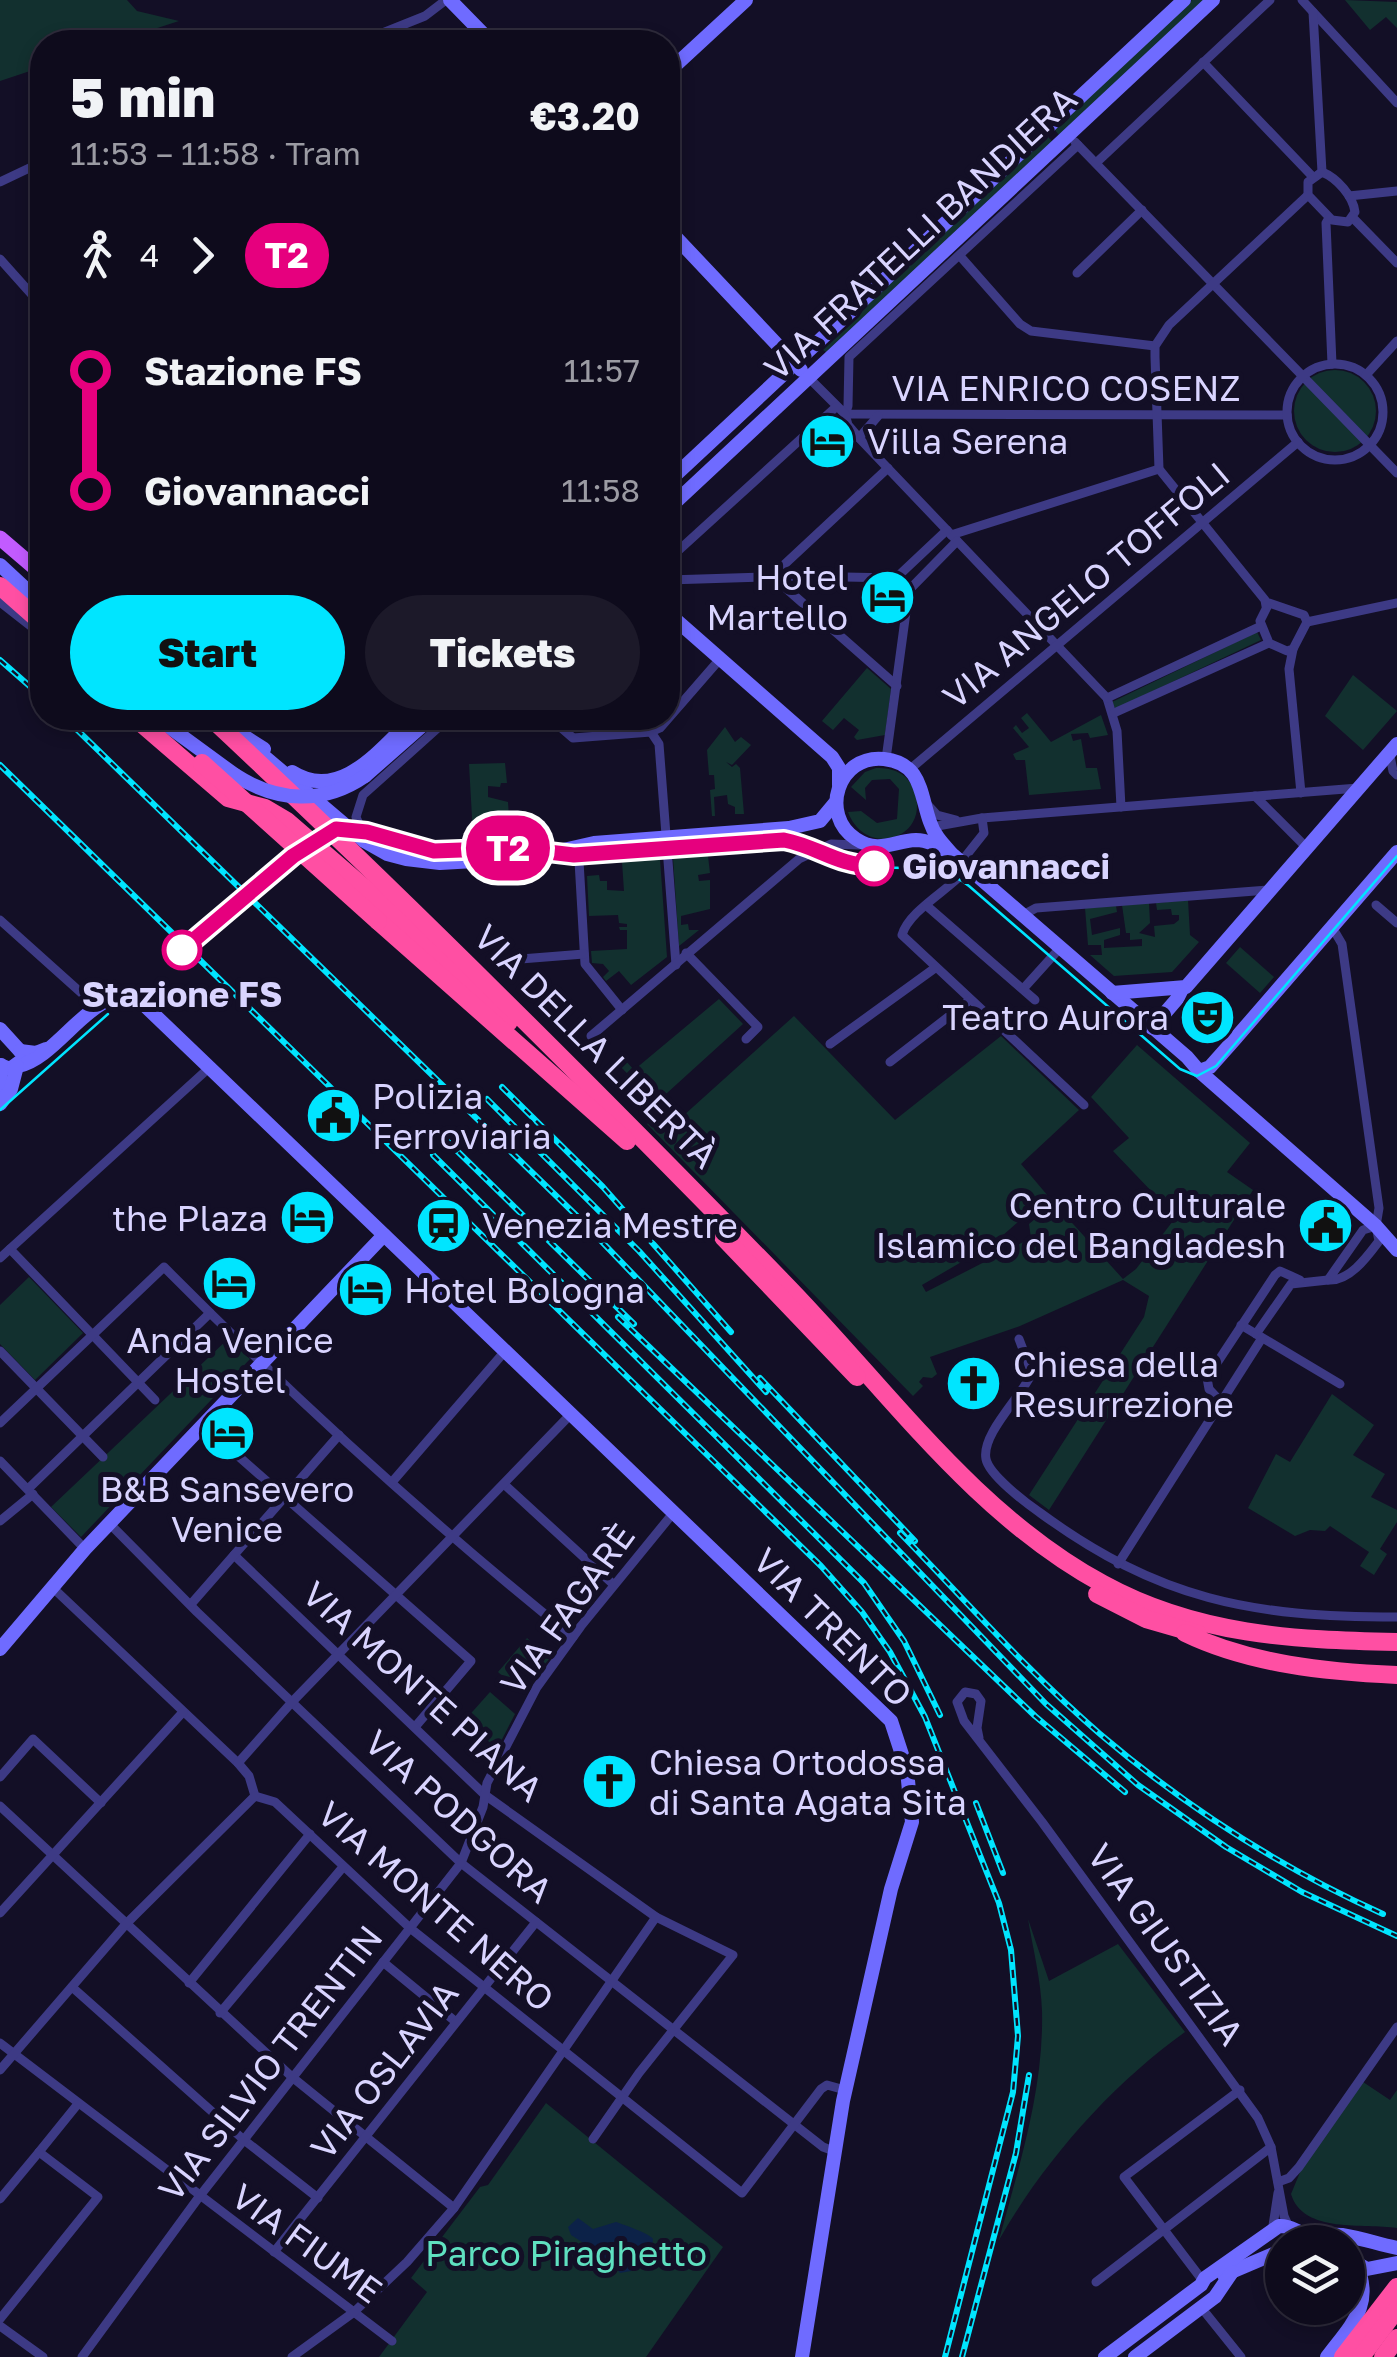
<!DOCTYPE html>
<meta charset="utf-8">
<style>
:root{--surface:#0e0b1c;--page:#1c1929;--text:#f1f3f6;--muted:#9b9ba3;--line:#2e2b3b;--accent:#00e5ff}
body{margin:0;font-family:"Golos Text",sans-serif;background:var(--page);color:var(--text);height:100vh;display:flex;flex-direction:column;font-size:38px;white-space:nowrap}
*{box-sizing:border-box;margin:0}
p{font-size:32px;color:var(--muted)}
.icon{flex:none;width:55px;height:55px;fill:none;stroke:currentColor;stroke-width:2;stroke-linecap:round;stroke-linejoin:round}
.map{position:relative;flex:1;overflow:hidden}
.side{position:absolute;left:30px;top:30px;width:650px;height:700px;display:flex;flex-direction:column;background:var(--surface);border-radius:40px;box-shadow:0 5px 15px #0003,0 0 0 2px var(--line)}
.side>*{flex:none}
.badge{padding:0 20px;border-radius:32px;font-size:35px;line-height:65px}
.buttons{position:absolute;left:1265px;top:2225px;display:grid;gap:20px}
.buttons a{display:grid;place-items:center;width:100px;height:100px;border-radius:50%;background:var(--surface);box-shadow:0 5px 15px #0003,0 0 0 2px var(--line);font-size:50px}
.map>.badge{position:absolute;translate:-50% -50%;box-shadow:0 0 0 5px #fff}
.legs{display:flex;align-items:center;gap:15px;height:110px;padding:0 40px;font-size:32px}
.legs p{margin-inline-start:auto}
.summary{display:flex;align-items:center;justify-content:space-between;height:170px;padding:0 40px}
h1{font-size:55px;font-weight:800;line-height:75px}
.cta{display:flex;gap:20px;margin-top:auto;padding:20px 40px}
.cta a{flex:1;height:115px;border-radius:60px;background:var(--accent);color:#111;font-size:40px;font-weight:800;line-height:115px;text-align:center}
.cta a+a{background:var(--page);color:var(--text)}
ul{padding:0 40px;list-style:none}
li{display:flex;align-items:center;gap:35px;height:120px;font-size:38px}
li i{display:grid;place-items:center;width:15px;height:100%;margin:0 12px;background:currentColor}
li i::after{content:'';width:25px;height:25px;margin:-12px;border:8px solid;border-radius:50%;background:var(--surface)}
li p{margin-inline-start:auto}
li:first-child i{background:linear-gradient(#0000 50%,currentColor 0)}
li:last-child i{background:linear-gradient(currentColor 50%,#0000 0)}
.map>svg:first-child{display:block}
</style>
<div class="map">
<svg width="1397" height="2357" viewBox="0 0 1397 2357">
<rect width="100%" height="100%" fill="#130f26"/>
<g fill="#12302f">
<polygon points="0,0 127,0 137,11 179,21 114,42 42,42 42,67 0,81"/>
<polygon points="1192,0 1204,0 1059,135 1055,130"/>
<polygon points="1345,0 1397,2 1397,28 1386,17 1370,30"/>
<polygon points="1048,137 1053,142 826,352 823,350 859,317 867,303"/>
<circle cx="1335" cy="411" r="41"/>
<polygon points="1257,632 1261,640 1115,709 1112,702"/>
<polygon points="867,668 891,689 885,735 857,740 854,737 859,730 844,718 833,730 822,721"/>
<polygon points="1353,675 1397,711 1363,750 1325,716"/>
<polygon points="1027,713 1051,742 1101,715 1108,735 1090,738 1088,733 1071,734 1073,741 1081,739 1086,768 1097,768 1101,789 1029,795 1025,760 1016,760 1013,754 1029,747 1013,728 1016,725 1022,733 1029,728 1021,718"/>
<polygon points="725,727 735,742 741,737 751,745 732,765 726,762 732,767 736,764 740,768 744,814 735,814 735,807 728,804 727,795 714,797 715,816 712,816 710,790 715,789 714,775 709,775 707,750"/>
<polygon points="505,763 507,783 501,783 500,787 488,786 488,797 508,802 510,833 473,835 469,764"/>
<path d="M876,768C894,768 907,773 914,790C932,838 866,860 848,812L861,811L877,823L897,819L899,789L890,779L872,780L865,788L866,800L851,787L865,772Z"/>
<polygon points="708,856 710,873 698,875 699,881 710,880 710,909 681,916 681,925 688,924 689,930 699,930 679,946 673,858"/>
<polygon points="660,859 667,957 631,985 619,971 606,981 603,977 609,971 603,964 592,963 591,951 627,949 627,930 620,930 619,927 627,927 627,924 619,923 618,915 589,916 587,876 599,875 600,881 607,881 607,890 624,891 622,862"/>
<polygon points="1188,900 1190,935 1199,942 1172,972 1114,976 1090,955 1102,955 1101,945 1088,945 1085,908 1116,906 1117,912 1090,919 1092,935 1120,928 1120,935 1104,940 1104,948 1142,946 1142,939 1130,940 1130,933 1126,933 1122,905 1149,903 1150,923 1139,933 1155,937 1154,926 1174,924 1179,920 1179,915 1172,915 1171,909 1157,910 1156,903"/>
<polygon points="1240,947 1274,977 1260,993 1226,963"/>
<polygon points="719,999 743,1024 656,1103 619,1065 625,1060 634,1070"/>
<polygon points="794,1016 895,1120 1001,1036 1079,1110 1021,1164 1048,1196 994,1243 922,1285 926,1292 1031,1238 1029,1224 1054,1203 1123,1279 1136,1269 1176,1217 1113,1151 1129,1138 1091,1097 1137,1045 1250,1143 1227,1172 1253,1190 1049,1510 1029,1495 1144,1317 1149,1296 1123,1280 1020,1326 930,1357 937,1374 932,1378 923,1377 919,1382 923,1386 913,1396 647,1124 660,1111 673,1125"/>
<polygon points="29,1277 83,1333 35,1380 0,1344 0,1305"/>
<polygon points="228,1339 250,1359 81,1537 51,1507"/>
<polygon points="1332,1394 1374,1425 1353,1455 1385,1474 1371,1497 1397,1510 1397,1522 1380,1549 1387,1554 1374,1575 1360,1566 1369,1552 1330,1526 1325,1531 1310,1530 1295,1536 1248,1508 1276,1454 1290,1462"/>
<polygon points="527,1638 550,1658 534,1677 521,1666 508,1681 498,1672"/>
<polygon points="490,1692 515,1714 497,1749 465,1720"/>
<path d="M1028,1919L1049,1981L1118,1944L1185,2032C1111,2085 1044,2161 999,2240C1019,2166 1044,2089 1042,2011C1041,1980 1033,1949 1028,1919Z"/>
<path d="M1363,2082L1390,2100L1397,2090V2228C1364,2223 1303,2234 1291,2194L1301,2170Z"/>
<polygon points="546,2103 723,2247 646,2357 379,2357 427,2292 411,2278 480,2187 488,2185"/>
</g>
<path fill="#0c2248" d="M578,2218L593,2229L616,2222C624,2225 649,2233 653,2239L652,2248L637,2259L631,2271L620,2273L608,2259L589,2253L582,2242L571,2235L568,2227Z"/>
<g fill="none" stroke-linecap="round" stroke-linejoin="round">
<g stroke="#3d3a85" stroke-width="9">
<polyline points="1302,0 1397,103"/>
<polyline points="1313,12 1322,172"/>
<polyline points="360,42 425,16 446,0"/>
<polyline points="1203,62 1312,176"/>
<polyline points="1075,142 1397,473"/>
<polyline points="1078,145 849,357 848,406 845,414 1287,415"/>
<polyline points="1096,163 1270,0"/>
<path d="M1322,172C1337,178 1353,196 1355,212L1348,222L1332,220L1308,195V182Z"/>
<polyline points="0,182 42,162"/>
<polyline points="1349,196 1397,191"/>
<polyline points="1329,218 1326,223 1332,364"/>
<polyline points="1353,218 1397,263"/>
<polyline points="960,256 1020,324 1031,331 1155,346"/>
<polyline points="0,259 42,306"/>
<polyline points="1077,273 1142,210"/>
<circle cx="1335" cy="412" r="48"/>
<polyline points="1366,375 1397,341"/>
<polyline points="809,378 845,414 848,425 859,438 1107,698 1117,731 1121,807"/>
<polyline points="859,438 878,416"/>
<polyline points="888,468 772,576 897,686"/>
<polyline points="951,535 1159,469"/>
<polyline points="668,560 836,407"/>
<polyline points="668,580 793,576 896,578"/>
<polyline points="909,590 896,578 947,530"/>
<polyline points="909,590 957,541"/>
<polyline points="0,602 42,635"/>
<polygon points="1269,603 1304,615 1307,622 1293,649 1287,651 1269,643 1260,621"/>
<polyline points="1266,606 1265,600 1159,469 1155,357 1155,346 1169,325 1308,195"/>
<polyline points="1307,622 1397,603"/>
<polyline points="1293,649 1289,669 1301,793"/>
<polyline points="1107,698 1261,626"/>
<polyline points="1114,713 1269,643"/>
<polyline points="550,718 573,738 651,732 660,728 720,659"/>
<polyline points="651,732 659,744 676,965"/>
<polyline points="1390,756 1393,771 1397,775"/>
<polyline points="886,759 909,590"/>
<polyline points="909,770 1298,442"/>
<polyline points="1255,796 1307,848"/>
<polyline points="927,804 937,815 956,820"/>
<polyline points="932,827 982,818 1358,788"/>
<polyline points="365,838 356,817 363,795 449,718"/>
<polyline points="584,845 579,861 585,964 622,1010"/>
<polyline points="961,862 984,833 982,818"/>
<path d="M968,868C951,889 909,910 902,935L1084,1105"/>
<polyline points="1376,905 1397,923"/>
<polyline points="927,906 1035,1000"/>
<polyline points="1023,915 1036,908 1268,890"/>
<polyline points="0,920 97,1007"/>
<path d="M1332,927L1342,944L1379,1208L1376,1226L1379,1241C1367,1257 1349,1282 1328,1280L1363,1230L1376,1226"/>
<polyline points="686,953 758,1027 746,1039"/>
<polyline points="495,961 584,954"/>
<polyline points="1023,989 1060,948"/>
<polyline points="591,1036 799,859 831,844 859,845"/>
<polyline points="830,1044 935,968"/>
<polyline points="890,1062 970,1000"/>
<polyline points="10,1249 155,1400"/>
<polyline points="0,1258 210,1067"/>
<polyline points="1241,1325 1340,1384"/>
<polyline points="1256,1334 1291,1284 1328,1280"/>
<path d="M1019,1339L1032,1373C1022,1396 981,1434 986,1459C989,1475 1026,1503 1039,1512C1159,1600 1251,1617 1397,1617"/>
<polyline points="0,1351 103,1457"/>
<polyline points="1221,1402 1209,1389 1207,1378 1275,1275 1280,1271 1300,1280"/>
<path d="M0,1423L164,1267C293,1397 430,1522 573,1637"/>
<polyline points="203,1425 471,1661 415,1727"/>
<polyline points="0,1461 85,1549"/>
<polyline points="393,1481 506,1350"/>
<polyline points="505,1485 614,1585"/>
<polyline points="28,1489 210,1313"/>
<polyline points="0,1521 33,1494"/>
<polyline points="109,1523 197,1612 461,1863 823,2147 834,2151"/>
<polyline points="234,1555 485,1795 656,1917 733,1955 639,2073 593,2139"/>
<polyline points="1118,1564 1262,1338"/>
<polyline points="52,1587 238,1763 249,1776 255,1796 275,1802 410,1928 742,2193 821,2089 827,2085 845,2090"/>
<polyline points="192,1603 339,1435"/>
<polyline points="979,1738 977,1728 981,1701 976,1694 965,1692 957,1702 964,1721 1042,1822 1258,2118 1271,2147 1284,2216 1288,2225"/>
<polyline points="238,1763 292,1702 571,1414"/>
<polyline points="0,1777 33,1739 101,1803"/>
<polyline points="0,1806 292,2077 454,2208"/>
<polyline points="0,1913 183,1712"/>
<polyline points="383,1962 456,2022"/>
<polyline points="189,1983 310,1834"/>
<polyline points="72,1987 244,2140 318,2198"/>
<polyline points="220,2013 343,1867"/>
<polyline points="0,2043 392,2341"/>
<polyline points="0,2070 126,1924 255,1796"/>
<polyline points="1278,2182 1289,2178 1299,2167 1397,2027"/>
<polyline points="0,2199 39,2152"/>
<polyline points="1272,2232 1278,2193"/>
<polyline points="274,2252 536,1922"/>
<polyline points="1203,2281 1124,2177 1240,2090"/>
<polyline points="1096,2282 1271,2147"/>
<polyline points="1200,2306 1241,2357"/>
<polyline points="0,2319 98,2197 39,2152 77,2105"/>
<polyline points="0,2326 43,2357"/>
<polyline points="82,2357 199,2197 461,1863 483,1807 487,1783 537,1687 581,1626 674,1512"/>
<polyline points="292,2357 354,2312 407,2262 454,2208 656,1917"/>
</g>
<g stroke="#6f6bff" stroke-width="14">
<polyline points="450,0 491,42"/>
<polyline points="668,72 746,0"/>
<polyline points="668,229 801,370"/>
<polyline points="668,482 1184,0"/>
<polyline points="668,509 1213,0"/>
<polyline points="0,565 42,604"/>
<polyline points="668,613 832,757 839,768 839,785"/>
<polyline points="157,718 235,775"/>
<polyline points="219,720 264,749"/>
<polyline points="252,746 364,841 387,854 406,859 440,863 528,858 594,843 789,828 820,821 835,803"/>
<path d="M292,772C340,803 381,748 413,718"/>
<polyline points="365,776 431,718"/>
<path d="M952,854C941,848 929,840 916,840C893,841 879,854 856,839C819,815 838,754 884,759C922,763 920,794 930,822C934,835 943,844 952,854L1187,1057L1199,1071L1376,1226L1397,1250"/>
<polyline points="1112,993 1186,987 1397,744"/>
<polyline points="1152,1028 1177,999 1182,989"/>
<polyline points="0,1029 20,1051"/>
<polyline points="20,1051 36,1053 46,1049"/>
<polyline points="0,1065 10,1069 21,1061"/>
<path d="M18,1066C60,1058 97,977 140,1001L891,1721L907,1770L912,1822L891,1889L843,2101L802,2357"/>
<polyline points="1199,1071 1210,1067 1234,1040 1397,852"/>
<polyline points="0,1090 1,1065"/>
<polyline points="0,1104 11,1089 17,1066"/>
<polyline points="0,1649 85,1549 384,1235"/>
<polyline points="1348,2258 1367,2269 1397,2263"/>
<polyline points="1224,2275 1278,2252"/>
<path d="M1105,2357L1201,2285L1205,2278L1279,2226C1291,2225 1297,2233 1309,2235C1320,2236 1331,2234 1342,2235C1361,2238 1378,2244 1397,2248"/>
<polyline points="1135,2357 1215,2297 1232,2272"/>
<path d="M1327,2357C1350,2326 1375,2305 1356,2264"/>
</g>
<polyline stroke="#c25bff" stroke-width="15" points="0,538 42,574"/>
<g stroke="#ff4fa3" stroke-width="18">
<polyline points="0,586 42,623"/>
<polyline points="135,718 228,798 265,808 287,821 442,955 509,1022"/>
<path d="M211,718C406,900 595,1089 782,1281C884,1385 973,1514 1103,1584C1196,1635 1294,1640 1397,1642"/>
<polyline points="378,921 627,1141"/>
<polyline points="723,1237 857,1377"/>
<polyline points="1097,1594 1146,1619 1198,1634"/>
<path d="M1185,1633C1249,1664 1327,1672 1397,1675"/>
<polyline points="1343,2357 1397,2287"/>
<polyline points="1361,2357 1397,2309"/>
<polyline points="1383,2357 1397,2338"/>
</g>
<g stroke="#00e5ff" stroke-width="2.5">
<path d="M387,838L434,851L515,848L580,855L784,840C806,844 823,858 844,863C887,875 932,856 969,886L1180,1069L1197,1076L1216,1066L1397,856"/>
<polyline points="0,1110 108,1014"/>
</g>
<defs>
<g id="rail">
<polyline points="0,660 42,697"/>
<polyline points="65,718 580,1219 1046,1704 1138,1785 1226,1847 1302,1892 1397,1936"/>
<polyline points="0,765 821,1566 862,1612 890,1652 925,1717 999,1903 1011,1950 1018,2036 1013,2092 945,2357"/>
<polyline points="502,1087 603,1187 731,1332"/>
<polyline points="487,1099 639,1251 766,1392"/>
<polyline points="447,1141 634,1324"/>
<polyline points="433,1155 864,1583 904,1641 940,1715"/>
<polyline points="618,1317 1035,1716 1125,1792"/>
<polyline points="760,1378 915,1541"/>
<path d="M900,1533C966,1601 1029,1673 1100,1734C1186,1807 1281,1868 1383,1914"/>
<polyline points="976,1803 1003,1873"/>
<polyline points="962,2357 1016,2153 1029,2075"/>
</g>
</defs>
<use href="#rail" stroke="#00e5ff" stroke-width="6"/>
<use href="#rail" stroke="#130f26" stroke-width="2.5" stroke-dasharray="8" stroke-linecap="butt"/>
<path stroke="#6f6bff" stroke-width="14" d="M235,775C277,802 323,805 365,776"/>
<polyline stroke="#ff4fa3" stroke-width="18" points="202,763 378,921"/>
</g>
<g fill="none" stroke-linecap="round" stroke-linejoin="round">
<defs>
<path id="line-1" d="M182,950L293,856L336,829L367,832L434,851L514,848L574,855L784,840C819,847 836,865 874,866"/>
</defs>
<use href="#line-1" stroke="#fff" stroke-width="22"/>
<use href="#line-1" stroke="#e6007e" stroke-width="15"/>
</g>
<defs>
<symbol id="hotel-disc" viewBox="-11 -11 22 22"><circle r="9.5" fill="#00e5ff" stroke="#130f26"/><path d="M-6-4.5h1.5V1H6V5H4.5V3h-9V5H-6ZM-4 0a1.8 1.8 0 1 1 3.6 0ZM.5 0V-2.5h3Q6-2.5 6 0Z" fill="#111"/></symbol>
<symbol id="theatre-disc" viewBox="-11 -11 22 22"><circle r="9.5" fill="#00e5ff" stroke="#130f26"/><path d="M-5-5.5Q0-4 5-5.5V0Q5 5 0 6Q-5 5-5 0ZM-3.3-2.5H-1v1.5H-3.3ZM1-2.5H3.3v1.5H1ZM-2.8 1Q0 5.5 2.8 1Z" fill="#111"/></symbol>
<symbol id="civic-disc" viewBox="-11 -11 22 22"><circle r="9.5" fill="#00e5ff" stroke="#130f26"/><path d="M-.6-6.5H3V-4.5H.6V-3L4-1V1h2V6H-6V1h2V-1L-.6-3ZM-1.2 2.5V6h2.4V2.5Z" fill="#111"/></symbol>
<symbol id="station-disc" viewBox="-11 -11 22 22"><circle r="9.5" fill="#00e5ff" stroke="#130f26"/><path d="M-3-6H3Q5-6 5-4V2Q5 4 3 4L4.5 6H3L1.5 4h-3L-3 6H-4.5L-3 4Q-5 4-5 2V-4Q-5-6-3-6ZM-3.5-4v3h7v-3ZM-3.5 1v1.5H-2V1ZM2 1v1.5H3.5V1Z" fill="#111"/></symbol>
<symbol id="church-disc" viewBox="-11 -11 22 22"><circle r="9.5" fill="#00e5ff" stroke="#130f26"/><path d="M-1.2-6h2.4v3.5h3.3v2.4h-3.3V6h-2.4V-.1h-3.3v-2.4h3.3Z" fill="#111"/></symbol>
</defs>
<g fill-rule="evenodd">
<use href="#hotel-disc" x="796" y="410" width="63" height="63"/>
<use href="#hotel-disc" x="856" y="566" width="63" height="63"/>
<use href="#theatre-disc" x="1176" y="986" width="63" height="63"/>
<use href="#civic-disc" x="302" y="1084" width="63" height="63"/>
<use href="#hotel-disc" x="276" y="1186" width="63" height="63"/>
<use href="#station-disc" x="412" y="1194" width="63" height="63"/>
<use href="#civic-disc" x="1294" y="1194" width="63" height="63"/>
<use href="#hotel-disc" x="198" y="1252" width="63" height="63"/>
<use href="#hotel-disc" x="334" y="1258" width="63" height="63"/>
<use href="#church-disc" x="942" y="1352" width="63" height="63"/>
<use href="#hotel-disc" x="196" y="1402" width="63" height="63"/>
<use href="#church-disc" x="578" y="1750" width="63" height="63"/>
</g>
<g fill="#fff" stroke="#e6007e" stroke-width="5">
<circle cx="874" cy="866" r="18"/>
<circle cx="182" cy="950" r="18"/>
</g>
<g text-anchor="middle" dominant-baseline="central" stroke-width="10" stroke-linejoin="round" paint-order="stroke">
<g font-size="35" fill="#d9d4ff" stroke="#130f26">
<text transform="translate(920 233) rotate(-43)">VIA FRATELLI BANDIERA</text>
<text x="1066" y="388">VIA ENRICO COSENZ</text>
<text transform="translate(1086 585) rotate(-40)">VIA ANGELO TOFFOLI</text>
<text transform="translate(596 1046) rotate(45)">VIA DELLA LIBERTÀ</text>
<text transform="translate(567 1609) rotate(-54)">VIA FAGARÈ</text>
<text transform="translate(833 1627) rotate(45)">VIA TRENTO</text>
<text transform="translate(423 1691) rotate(42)">VIA MONTE PIANA</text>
<text transform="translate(459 1816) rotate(42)">VIA PODGORA</text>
<text transform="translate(436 1906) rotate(41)">VIA MONTE NERO</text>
<text transform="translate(1166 1944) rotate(54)">VIA GIUSTIZIA</text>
<text transform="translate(270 2063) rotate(-52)">VIA SILVIO TRENTIN</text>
<text transform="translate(384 2070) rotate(-52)">VIA OSLAVIA</text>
<text transform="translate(307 2243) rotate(36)">VIA FIUME</text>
</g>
<g font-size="35" fill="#d9d4ff" stroke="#130f26" text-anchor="start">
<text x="867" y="441">Villa Serena</text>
<text x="848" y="577" text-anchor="end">Hotel<tspan x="848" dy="40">Martello</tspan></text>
<text x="1169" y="1017" text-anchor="end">Teatro Aurora</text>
<text x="372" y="1096">Polizia<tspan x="372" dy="40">Ferroviaria</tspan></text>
<text x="1286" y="1205" text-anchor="end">Centro Culturale<tspan x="1286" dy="40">Islamico del Bangladesh</tspan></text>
<text x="268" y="1218" text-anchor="end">the Plaza</text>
<text x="482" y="1225">Venezia Mestre</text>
<text x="404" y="1290">Hotel Bologna</text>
<text x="230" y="1340" text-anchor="middle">Anda Venice<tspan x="230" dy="40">Hostel</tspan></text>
<text x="1013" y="1364">Chiesa della<tspan x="1013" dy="40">Resurrezione</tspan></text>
<text x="227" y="1489" text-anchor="middle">B&amp;B Sansevero<tspan x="227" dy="40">Venice</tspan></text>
<text x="649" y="1762">Chiesa Ortodossa<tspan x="649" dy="40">di Santa Agata Sita</tspan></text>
</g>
<g font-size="35" font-weight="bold" fill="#d9d4ff" stroke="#130f26" text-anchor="start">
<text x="902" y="866">Giovannacci</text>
<text x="182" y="994" text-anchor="middle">Stazione FS</text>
</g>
<g font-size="35" fill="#5fe0c0" stroke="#130f26">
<text x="566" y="2253">Parco Piraghetto</text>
</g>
</g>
</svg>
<div class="buttons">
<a><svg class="icon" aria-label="layers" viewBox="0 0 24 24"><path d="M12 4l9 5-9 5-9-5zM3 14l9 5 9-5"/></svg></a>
</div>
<b class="badge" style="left:508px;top:848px;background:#e6007e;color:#fff">T2</b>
<section class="side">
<div class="summary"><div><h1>5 min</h1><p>11:53 – 11:58 · Tram</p></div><b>€3.20</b></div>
<div class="legs"><svg class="icon" aria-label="walk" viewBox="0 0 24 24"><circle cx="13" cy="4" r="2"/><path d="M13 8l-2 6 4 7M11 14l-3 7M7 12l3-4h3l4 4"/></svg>4<svg class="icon" aria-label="forward" viewBox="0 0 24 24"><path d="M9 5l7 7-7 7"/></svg><b class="badge" style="background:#e6007e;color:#fff">T2</b></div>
<ul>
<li><i style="color:#e6007e"></i><b>Stazione FS</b><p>11:57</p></li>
<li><i style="color:#e6007e"></i><b>Giovannacci</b><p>11:58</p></li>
</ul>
<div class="cta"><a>Start</a><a>Tickets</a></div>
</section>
</div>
